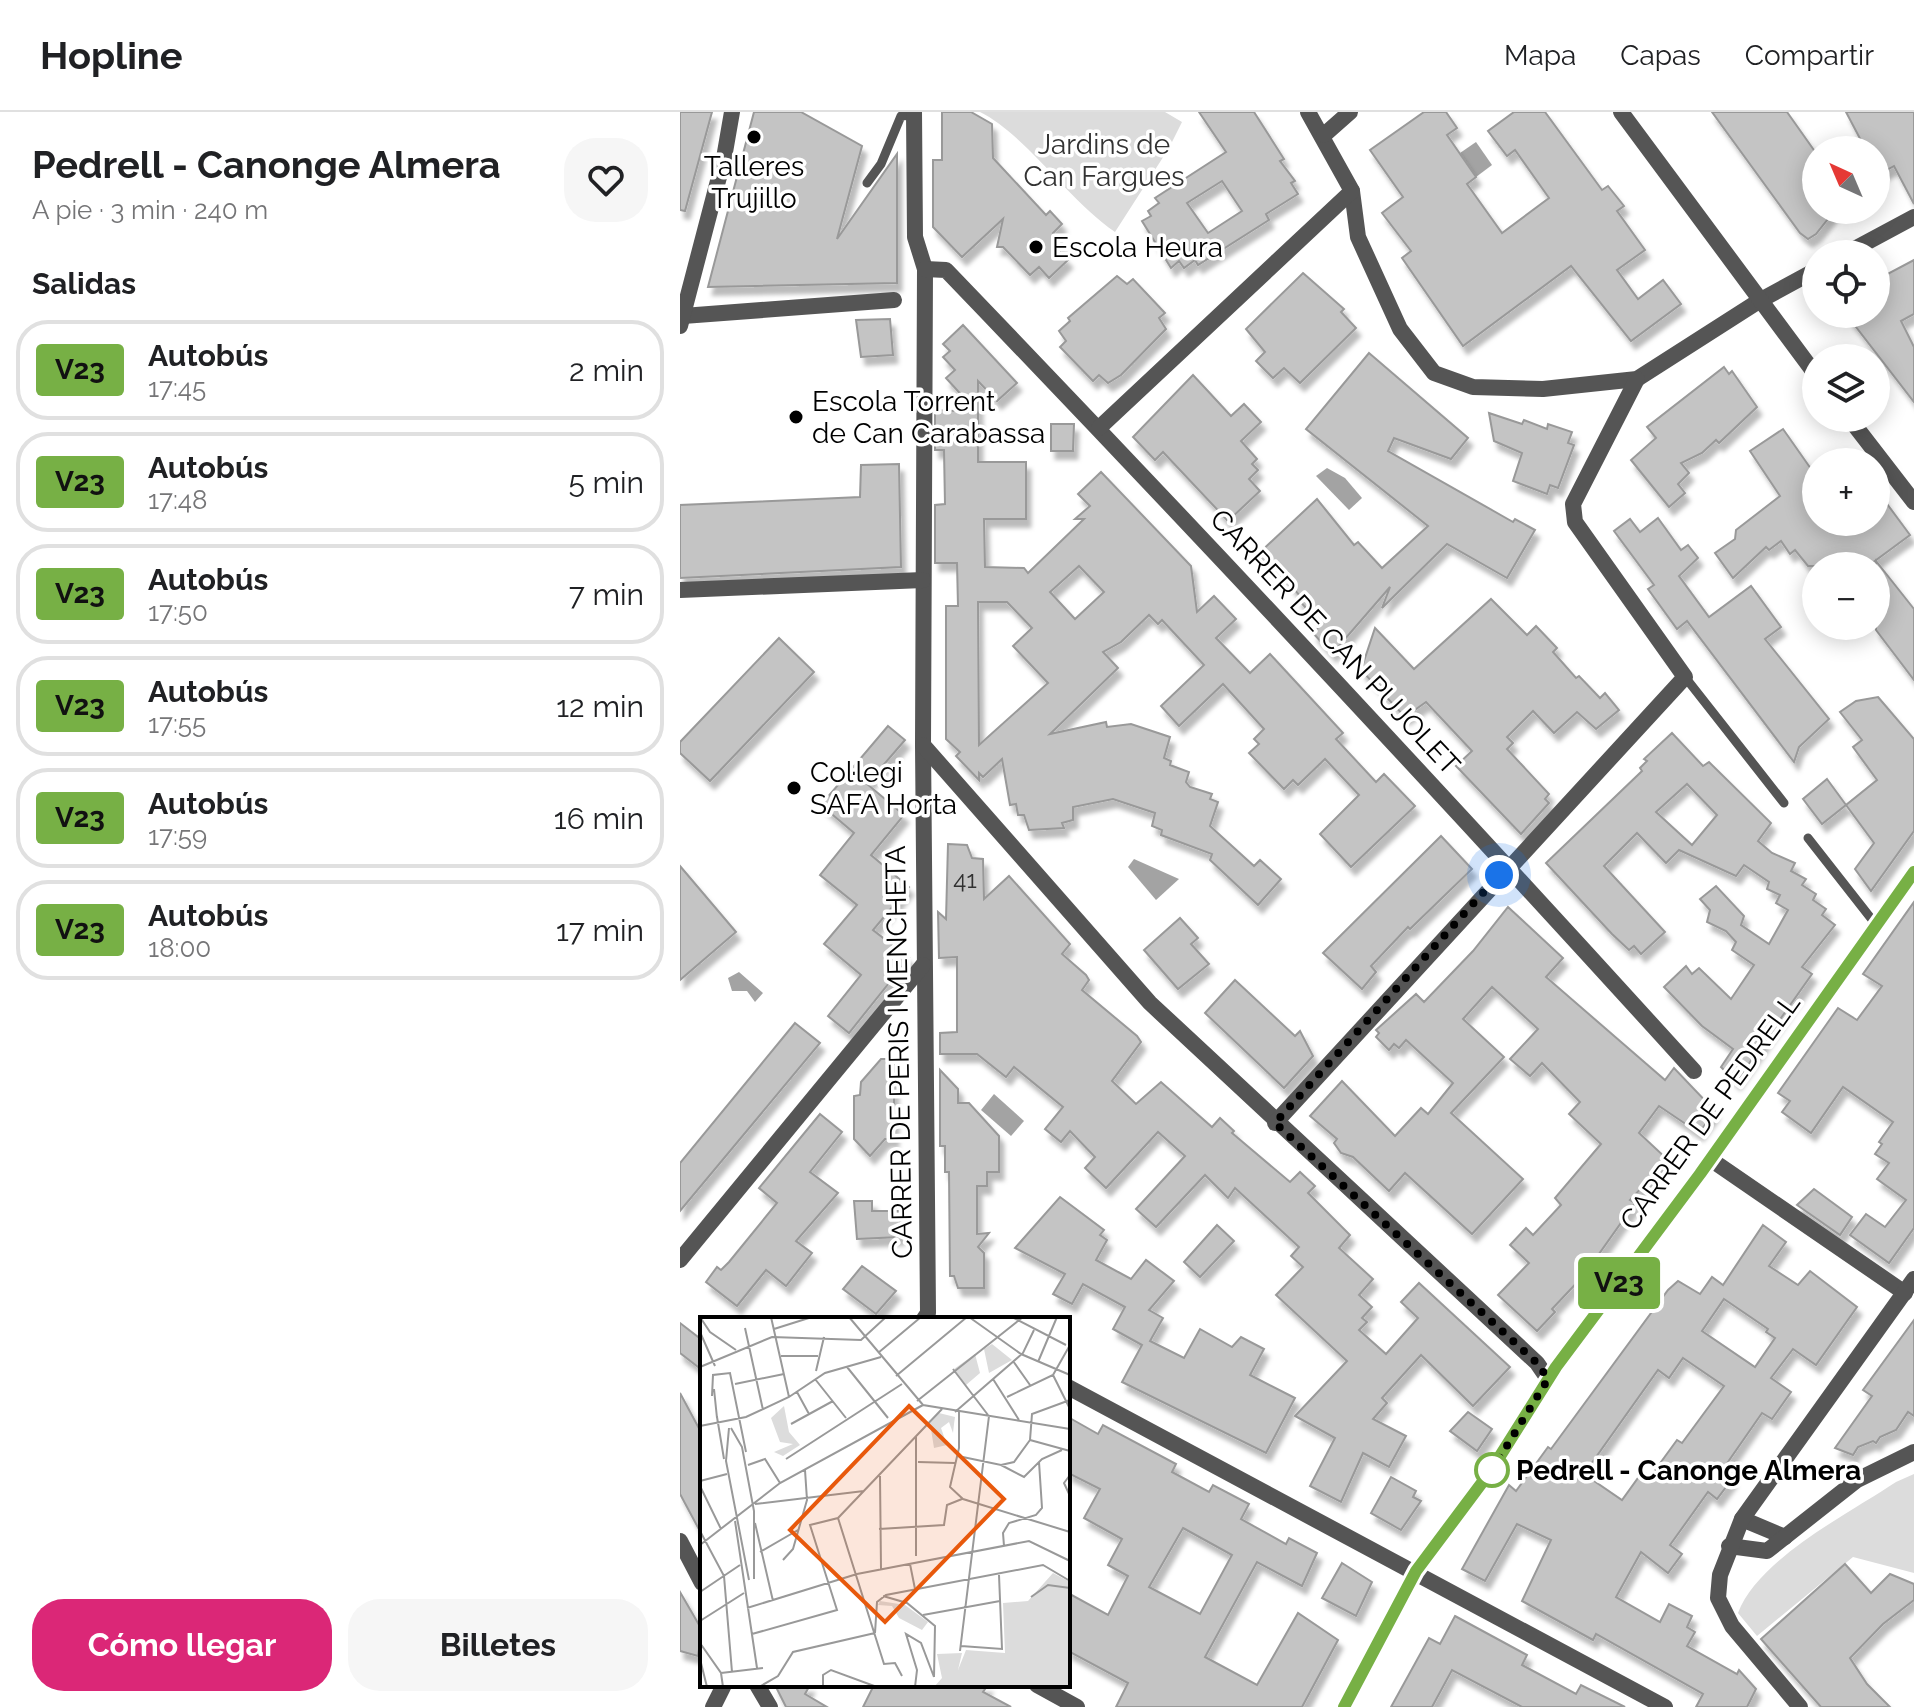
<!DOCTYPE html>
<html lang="es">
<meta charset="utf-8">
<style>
:root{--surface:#fff;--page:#f6f6f6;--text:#202124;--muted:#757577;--line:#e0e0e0;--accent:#db2777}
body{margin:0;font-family:Raleway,sans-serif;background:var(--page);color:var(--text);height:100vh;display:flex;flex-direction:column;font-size:30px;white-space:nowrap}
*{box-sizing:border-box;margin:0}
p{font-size:26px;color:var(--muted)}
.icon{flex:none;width:44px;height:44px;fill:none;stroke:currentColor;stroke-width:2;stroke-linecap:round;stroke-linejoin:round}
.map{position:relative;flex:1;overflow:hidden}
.panel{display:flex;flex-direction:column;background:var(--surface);width:680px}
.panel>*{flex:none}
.badge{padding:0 16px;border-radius:6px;font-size:28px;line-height:52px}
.needle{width:52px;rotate:316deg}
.fabs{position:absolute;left:1122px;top:24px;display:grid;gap:16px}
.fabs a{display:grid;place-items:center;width:88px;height:88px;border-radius:50%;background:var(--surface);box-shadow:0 4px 20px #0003;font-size:40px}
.you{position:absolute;width:40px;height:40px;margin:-20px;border:6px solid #fff;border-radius:50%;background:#1a73e8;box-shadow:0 0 0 12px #1a73e833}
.map>.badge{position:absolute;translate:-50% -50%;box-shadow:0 0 0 4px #fff}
h2{padding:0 32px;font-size:30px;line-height:72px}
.round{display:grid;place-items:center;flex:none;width:84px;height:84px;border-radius:32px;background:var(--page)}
.overview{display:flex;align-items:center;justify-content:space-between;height:136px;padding:0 32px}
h1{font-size:38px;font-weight:700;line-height:60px}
.action{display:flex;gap:16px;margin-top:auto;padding:16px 32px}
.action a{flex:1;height:92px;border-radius:32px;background:var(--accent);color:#fff;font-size:32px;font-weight:700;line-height:92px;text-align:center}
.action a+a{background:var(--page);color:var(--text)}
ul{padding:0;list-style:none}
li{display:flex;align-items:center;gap:24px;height:100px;margin:0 16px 12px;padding:0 16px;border:4px solid var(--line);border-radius:32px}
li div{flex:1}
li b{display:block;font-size:30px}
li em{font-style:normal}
li .badge{min-width:88px;font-weight:700;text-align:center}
header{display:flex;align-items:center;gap:48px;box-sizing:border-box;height:112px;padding:0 40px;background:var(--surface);border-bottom:2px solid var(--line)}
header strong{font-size:38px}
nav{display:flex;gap:44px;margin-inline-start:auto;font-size:28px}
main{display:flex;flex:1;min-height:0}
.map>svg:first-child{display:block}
</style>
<header>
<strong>Hopline</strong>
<nav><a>Mapa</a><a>Capas</a><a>Compartir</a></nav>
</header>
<main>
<section class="panel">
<div class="overview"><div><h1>Pedrell - Canonge Almera</h1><p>A pie · 3 min · 240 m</p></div><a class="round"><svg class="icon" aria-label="heart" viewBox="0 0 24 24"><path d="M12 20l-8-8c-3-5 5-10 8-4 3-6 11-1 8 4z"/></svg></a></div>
<h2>Salidas</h2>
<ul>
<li><span class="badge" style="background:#77b045;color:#111">V23</span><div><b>Autobús</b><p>17:45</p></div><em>2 min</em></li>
<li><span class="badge" style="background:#77b045;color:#111">V23</span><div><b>Autobús</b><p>17:48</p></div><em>5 min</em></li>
<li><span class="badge" style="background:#77b045;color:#111">V23</span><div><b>Autobús</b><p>17:50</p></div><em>7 min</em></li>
<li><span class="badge" style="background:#77b045;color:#111">V23</span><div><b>Autobús</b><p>17:55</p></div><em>12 min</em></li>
<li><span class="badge" style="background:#77b045;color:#111">V23</span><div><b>Autobús</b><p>17:59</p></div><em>16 min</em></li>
<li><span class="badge" style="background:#77b045;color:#111">V23</span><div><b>Autobús</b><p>18:00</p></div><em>17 min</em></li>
</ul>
<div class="action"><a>Cómo llegar</a><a>Billetes</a></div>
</section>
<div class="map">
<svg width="1234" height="1595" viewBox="0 0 1234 1595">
<defs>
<filter id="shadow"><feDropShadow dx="4.5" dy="8" stdDeviation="2" flood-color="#0004"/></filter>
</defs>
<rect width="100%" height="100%" fill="#fff"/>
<g fill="#dcdcdc">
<path d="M300,0H485L502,10L489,36L435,120C389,89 345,22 300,0Z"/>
<path d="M1234,1362V1461L1173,1445L1077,1524L1058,1501C1078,1447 1168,1402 1216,1370Z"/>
</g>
<g fill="#a3a3a3">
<polygon points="796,30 812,53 796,65 780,41"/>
<polygon points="647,356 665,366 682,386 669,398 636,364"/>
<polygon points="454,747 499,767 476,788 448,755"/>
<polygon points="59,860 83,881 75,890 67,879 52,879 48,866"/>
<polygon points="314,982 344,1009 331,1024 301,998"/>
</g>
<g fill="#c4c4c4" stroke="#999" stroke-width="2" fill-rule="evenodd" filter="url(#shadow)">
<polygon points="0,0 32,0 5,99 0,98"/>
<polygon points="74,0 121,0 182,34 157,127 217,42 217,171 28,175"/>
<polygon points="262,0 291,0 312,12 313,46 366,103 370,99 382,112 373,121 383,132 377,137 388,148 369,166 359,155 350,163 323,135 317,135 323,107 282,145 253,115 253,48 262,48"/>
<path d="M519,0H574L604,47L600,49L615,69L611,71L618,82L586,102L589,108L518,153L515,148L504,156L499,149L491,156L462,109L471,104L468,99L479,91L475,86L546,40ZM542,69L562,99L528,121L507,91Z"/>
<polygon points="744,0 766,0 777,16 767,23 796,65 787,72 822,121 869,86 835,38 827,44 808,19 834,0 865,0 922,78 928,74 944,94 937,99 965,138 937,158 958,187 983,168 1001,192 951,229 891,154 783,234 722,146 731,139 702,101 723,85 690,38"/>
<polygon points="1032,0 1107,0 1136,41 1136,57 1124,72 1136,81 1136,98 1155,98 1136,122 1128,127 1120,121"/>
<polygon points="1166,0 1234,0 1234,92 1214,54 1196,64 1196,38 1186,38"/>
<polygon points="1234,148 1234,202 1221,209 1234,235 1234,290 1166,202 1196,202 1196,168"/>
<polygon points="623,161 664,197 661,200 676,216 620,271 604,256 593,266 576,249 585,240 566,217"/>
<polygon points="437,164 447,172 453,167 485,201 479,206 486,217 441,263 428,271 419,263 413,269 380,235 386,229 379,219 390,209 388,206"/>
<polygon points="210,207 213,243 181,245 176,208"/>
<path d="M283,213L337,271L317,289L298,269V350H346V407H304L305,455L344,456L348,461L404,407H395L410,394L398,382L421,360L511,454L517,500L534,484L556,507L536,526L570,561L590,542L663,621L656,627L696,670L704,662L735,694L671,755L640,722L679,683L645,647L618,673L613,668L604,677L569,641L579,632L574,627L584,617L543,572L499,614L481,594L524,553L482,508L478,512L469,503L441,530L423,540L438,556L370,622L426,610L427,615L451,612L490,625L484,646L491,649L490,653L509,660L506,670L510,675L532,682L530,687L538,690L530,714L574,754L580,748L601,767L578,793L530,748L532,742L481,723L482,718L472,714L475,701L433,687L393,695V708L382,711L384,716L349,718L344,703H338L336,692L330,693L322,647L303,665L299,661V668L276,644L280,640L266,627V494H278L277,451H255V393L265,392L264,338H255V298L297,300L266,266L275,258L263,245L270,239L263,232ZM399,454L424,480L395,507L370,480ZM298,490H327L352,516L333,534L368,571L299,633Z"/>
<polygon points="689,241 788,326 771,347 714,326 708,339 833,410 835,407 855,418 827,466 767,432 702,496 710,475 652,542 633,521 641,513 617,486 620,484 595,455 591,459 577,443 637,387 674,433 678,430 702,456 748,414 626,317"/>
<polygon points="1044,255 1049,262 1052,259 1077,295 1039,331 1036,328 1022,341 1001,351 1009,361 998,372 1005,381 989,395 951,348 976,326 967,315"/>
<polygon points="513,263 551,304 564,292 581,310 561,329 577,347 572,352 578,358 569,367 580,379 548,409 483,340 475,348 453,325"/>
<polygon points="809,301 842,312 844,308 867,317 868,312 892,320 888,331 894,333 878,376 870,373 867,382 833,369 842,341 814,329"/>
<polygon points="371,312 394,312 393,339 371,339"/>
<polygon points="1103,317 1136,364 1136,410 1196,410 1196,377 1230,423 1188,454 1128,454 1115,438 1110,442 1101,429 1089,438 1086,435 1053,466 1035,441 1055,427 1056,418 1100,384 1070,339"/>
<polygon points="219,352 221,455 0,466 0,393 180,385 181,353"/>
<polygon points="978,406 1001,438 1008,433 1018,446 999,464 1029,505 1071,474 1101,515 1085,527 1149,607 1119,635 1114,650 1007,509 997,517 968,477 974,473 934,419 950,407 960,420"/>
<polygon points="1196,449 1234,497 1234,568 1196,518"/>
<polygon points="811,487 847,523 856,514 877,536 873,540 896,566 899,564 920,586 925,581 939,598 916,617 897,600 874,621 853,599 827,625 833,631 827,637 869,682 865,687 869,691 841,722 776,654 792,639 746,590 725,605 681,558 695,516 734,557"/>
<polygon points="99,526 134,560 30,669 0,641 0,630"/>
<polygon points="1198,585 1234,627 1234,719 1191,779 1175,757 1194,731 1166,693 1197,668 1173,635 1182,628 1160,600 1176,589"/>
<polygon points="208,614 225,628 187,672 224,703 191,743 229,775 193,818 229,846 169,921 148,904 181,863 144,832 177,793 140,763 174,721 141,693"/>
<path d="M992,621L1023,654L1029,650L1091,711L1078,729L1092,741L1115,751L1111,759L1126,767L1122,773L1136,782L1133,788L1146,797L1142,803L1155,813L1122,855L1132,862L1056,970L1041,955L1053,937L1022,914L984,875L1006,854L1012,862L1019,856L1051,887L1074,853L1052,838L1056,830L1046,819L1027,810L1030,798L1020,787L1036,774L1064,804L1061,813L1089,832L1108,798L1096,791L1100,783L1087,777L1089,770L1064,753L1056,764L999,738L986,751L957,721L924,754L985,820L961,842L954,834L949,838L932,822L866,751L962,659L960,656L967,649L964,647ZM1007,672L1037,703L1012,733L976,700Z"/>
<polygon points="1147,667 1166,693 1142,712 1123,687"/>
<polygon points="761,724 792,757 730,817 728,815 691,854 696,860 682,877 643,841"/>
<polygon points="268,732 287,733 292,746 303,747 304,787 329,764 390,832 382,842 406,863 409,868 402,878 457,924 461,930 432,969 456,992 481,970 532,1015 540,1006 554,1019 552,1021 610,1070 620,1060 635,1074 628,1081 670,1123 659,1136 693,1167 679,1183 692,1195 682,1206 687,1210 679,1218 706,1242 738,1206 721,1190 739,1171 830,1255 793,1294 741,1243 702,1286 707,1291 693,1307 726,1324 709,1355 683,1341 661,1390 630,1374 655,1326 615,1304 667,1249 596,1183 623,1155 611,1144 619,1135 555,1076 548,1086 525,1063 476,1115 456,1097 505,1044 478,1020 426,1076 405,1056 415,1045 390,1019 381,1030 365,1017 383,995 334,955 326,965 297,942 260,942 260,921 277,920 277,845 259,846 258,800 266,807"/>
<polygon points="0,754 56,820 0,868"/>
<polygon points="1234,790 1234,1116 1209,1151 1170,1123 1186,1102 1205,1115 1226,1088 1197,1067 1209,1051 1195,1042 1202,1032 1199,1030 1213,1010 1163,975 1131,1021 1102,1000 1110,989 1098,981 1158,896 1177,908 1202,874 1183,862"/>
<polygon points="828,795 883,846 866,865 985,968 994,956 1035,999 1019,1021 979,994 959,1021 988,1048 950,1088 955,1091 919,1142 927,1150 914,1169 906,1161 872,1197 875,1200 857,1219 818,1183 849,1151 830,1133 846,1116 853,1123 881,1093 875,1086 921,1032 889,1002 900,990 862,951 850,964 830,947 858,917 812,875 783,907 824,945 771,1001 843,1067 792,1122 725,1061 709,1079 673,1045 661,1041 654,1031 657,1027 630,1004 662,969 715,1024 741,996 748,1002 773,971 726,928 719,936 714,932 709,938 696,925 699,921 696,918 736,882 744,890 793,839"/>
<polygon points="500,806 518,826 511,832 529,852 498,877 464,838"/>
<polygon points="555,868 615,924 620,919 633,944 604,976 525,901"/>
<polygon points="115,911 140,931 0,1099 0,1051"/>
<polygon points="201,947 214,947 214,1027 205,1027 190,1044 174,1027 174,984 180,983 181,970"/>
<polygon points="260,958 278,977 278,991 289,991 319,1024 319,1060 307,1060 307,1074 297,1074 297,1122 309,1121 298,1135 304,1141 304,1176 278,1176 274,1164 270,1164 269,1060 265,1060 265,1034 260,1034"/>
<polygon points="140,1002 162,1020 130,1060 158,1081 116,1129 132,1141 106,1174 86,1158 57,1194 26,1170 37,1155 41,1158 49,1150 97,1091 79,1076"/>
<polygon points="1134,1077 1172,1105 1160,1123 1117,1093"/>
<polygon points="380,1085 424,1118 420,1123 427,1128 416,1148 451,1167 466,1148 494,1169 469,1198 483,1206 470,1229 504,1246 520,1217 552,1235 561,1225 584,1237 570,1263 615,1286 586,1341 442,1270 462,1233 433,1217 445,1195 403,1172 392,1192 373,1182 385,1162 335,1136"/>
<polygon points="174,1089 192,1089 192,1099 220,1099 220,1125 177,1127"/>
<polygon points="537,1113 554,1129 520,1165 504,1150"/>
<path d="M1083,1113L1106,1130L1089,1154L1118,1173L1130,1159L1177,1195L1136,1253L1113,1237L1091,1266L1111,1280L1092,1307L1082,1301L1041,1360L1052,1367L1037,1387L1028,1380L990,1433L1002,1442L988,1461L961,1440L936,1485L980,1510L989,1492L1012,1504L1007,1515L1015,1520L1007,1534L1057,1562L1059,1558L1076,1577L1067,1595H1016L1023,1582L916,1522L913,1528L842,1489L871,1428L837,1412L805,1469L782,1457L829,1373L836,1379L868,1335L871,1337L988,1178L998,1169L1020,1182L1032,1165L1043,1173ZM1044,1187L1088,1217L1086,1220L1095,1226L1075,1255L1022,1219ZM1003,1246L1044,1274L1002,1331L997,1328L970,1365L963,1359L942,1388L904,1362L978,1258L989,1266Z"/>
<polygon points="182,1154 216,1179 196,1202 163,1177"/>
<polygon points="1234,1208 1234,1304 1228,1300 1216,1318 1200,1325 1196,1331 1193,1329 1178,1335 1173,1343 1155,1336 1192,1284 1183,1278"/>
<polygon points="0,1211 22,1228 22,1258 0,1241"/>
<polygon points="0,1281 22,1322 22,1423 0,1382"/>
<polygon points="788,1300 812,1317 797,1339 770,1319"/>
<path d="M388,1305L418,1322L423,1313L496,1352L492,1360L529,1380L533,1373L569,1392L561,1407L606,1432L609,1426L637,1441L622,1474L577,1450L525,1545L577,1573L618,1501L658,1528L622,1595H436L448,1571L388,1539V1481L428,1503L448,1464L428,1453L442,1427L404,1406L420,1377L388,1361ZM503,1416L552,1443L520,1502L469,1475Z"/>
<polygon points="711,1365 736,1379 733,1385 741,1389 721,1418 691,1401"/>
<polygon points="662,1451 692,1470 676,1504 642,1486"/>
<polygon points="1165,1452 1191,1481 1210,1462 1234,1472 1234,1488 1203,1512 1170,1546 1187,1572 1210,1595 1141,1595 1081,1527"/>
<polygon points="0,1480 22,1518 18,1544 0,1539"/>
<polygon points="775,1504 847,1543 842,1553 896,1582 901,1573 945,1595 842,1595 772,1558 752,1595 711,1595 749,1526 760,1532"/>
<polygon points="95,1573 130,1573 125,1582 147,1595 106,1595"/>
<polygon points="194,1573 308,1573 303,1580 331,1595 183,1595"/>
</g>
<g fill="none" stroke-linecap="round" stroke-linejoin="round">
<g stroke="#555" stroke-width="9">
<polyline points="187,71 201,52 221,4 234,3"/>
<polyline points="1005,565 1104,691"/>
<polyline points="1128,726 1197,814"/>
</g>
<g stroke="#555" stroke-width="16">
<polyline points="234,0 235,125 245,157 243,633 248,1201 244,1207"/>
<polyline points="628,0 672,79 678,125 720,217 754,261 793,275 863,277 957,267 1079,189 1136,158"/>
<polyline points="941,0 1136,263"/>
<polyline points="644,23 670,0"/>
<polyline points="1165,142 1234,105"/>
<path d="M245,157L266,158C519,421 768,688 1014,959"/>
<polyline points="3,204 214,188"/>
<polyline points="0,214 44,46 52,0"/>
<polyline points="1169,306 1234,390"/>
<polyline points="419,316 672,79"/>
<polyline points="0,478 243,468"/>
<polyline points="243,633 470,891 857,1251 868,1267"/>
<polyline points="595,1011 1005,565 895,410 893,392 957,267"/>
<polyline points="1030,1047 1225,1181"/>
<polyline points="0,1148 243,853"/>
<polyline points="388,1275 985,1595"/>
<polyline points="1062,1407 1105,1425"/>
<polyline points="0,1429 22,1471"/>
<polyline points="1049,1434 1087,1439 1177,1368 1234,1340"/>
<polyline points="77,1573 90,1595"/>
<polyline points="357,1573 397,1595"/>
<polyline points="33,1595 44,1573"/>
<polyline points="664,1595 736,1459 810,1360 876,1255 1020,1062 1234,760"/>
<polyline points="1120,1595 1052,1514 1038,1486 1040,1463 1062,1407 1234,1167"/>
</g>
</g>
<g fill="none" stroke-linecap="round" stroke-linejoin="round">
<defs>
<polyline id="line" points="664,1595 736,1459 810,1360 876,1255 1020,1062 1234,760"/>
</defs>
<use href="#line" stroke="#fff" stroke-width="18"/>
<use href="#line" stroke="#77b045" stroke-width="12"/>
<polyline stroke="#000" stroke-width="8" stroke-dasharray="0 14.4" points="812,1358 868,1267 857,1251 595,1011 819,763"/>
</g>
<g fill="#000" stroke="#fff" stroke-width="3">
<circle cx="74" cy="25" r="8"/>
<circle cx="356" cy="135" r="8"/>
<circle cx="116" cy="305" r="8"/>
<circle cx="114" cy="676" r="8"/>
</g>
<circle fill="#fff" stroke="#77b045" stroke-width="4" cx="812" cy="1358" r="16"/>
<g text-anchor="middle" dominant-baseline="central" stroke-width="7" stroke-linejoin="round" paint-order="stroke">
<g font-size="24" fill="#313131">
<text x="285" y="767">41</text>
</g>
<g font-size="28" fill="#333" stroke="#fff">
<text x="424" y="32">Jardins de<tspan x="424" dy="32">Can Fargues</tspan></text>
</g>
<g font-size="28" fill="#000" stroke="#fff" text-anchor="start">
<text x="74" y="54" text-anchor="middle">Talleres<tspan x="74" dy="32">Trujillo</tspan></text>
<text x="372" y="135">Escola Heura</text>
<text x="132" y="289">Escola Torrent<tspan x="132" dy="32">de Can Carabassa</tspan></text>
<text x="130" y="660">Col·legi<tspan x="130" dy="32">SAFA Horta</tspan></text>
</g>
<g font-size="28" fill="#000" stroke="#fff">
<text transform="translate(655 530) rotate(47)">CARRER DE CAN PUJOLET</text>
<text transform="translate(219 940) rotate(-91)">CARRER DE PERIS I MENCHETA</text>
<text transform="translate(1030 1000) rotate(-54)">CARRER DE PEDRELL</text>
</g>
<g font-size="28" font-weight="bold" fill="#000" stroke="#fff" text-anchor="start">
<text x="836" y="1358">Pedrell - Canonge Almera</text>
</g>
</g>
<g transform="translate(20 1205)">
<rect width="370" height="370" fill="#fff"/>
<path d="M292,27L312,43L289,56L284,32ZM275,37L280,56L266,68L254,52ZM84,89L89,115L100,128L83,139L74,135L93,127L80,125L71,101ZM239,96L255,100L254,107L253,116L249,105L241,111L247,128L234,131L230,106ZM353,256L370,265V370H234L242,361L237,337L262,336L258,353L266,333L305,336L303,286L328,284ZM180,284L205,288L228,305L222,313L199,301L192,289L178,288Z" fill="#dcdcdc"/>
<path fill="none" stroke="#999" stroke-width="2" d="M0,0L10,15L36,33M71,0L89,80M149,0L223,88L370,112M269,0L321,37L370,58M312,0L366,28M45,11L63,93M74,12L112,0M0,15L15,49M178,36L221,0M81,39H118M313,44L330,68M338,45L357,0M0,50L72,20L161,23L186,0M147,50L188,101M253,52L288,98M116,54L124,20M353,58L370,92M196,59L267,0M115,62L146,101M293,62L319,103M35,67L84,57M14,72L17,101M97,75L109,97M12,79L13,58L30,56L46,135M307,80L353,58L370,28M217,84L323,0M255,95L323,36L334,13M259,95V131L250,170L263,182L370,215M17,100L24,142M91,107L133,84M0,109L46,100L89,80L125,56L181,40M29,111L26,144L49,263M31,111L42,130L54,194V262M330,123L370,134M258,139L301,148L314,145L330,123L332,97L370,83M86,142L202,67M218,145L255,146M48,148L65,142L80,166M301,148L324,160L342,142L362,133M370,158L364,166L370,179M180,159L181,252M0,164L27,157M0,169L21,212M55,187L164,174M138,201L184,347L195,346L202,359M35,204L57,351M55,206L73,284M179,212L244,208L247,188L262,182M0,214L24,259L32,355M0,228L80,166L223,88M304,229L303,216L309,206L336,198L342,191L339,145M60,235L98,213M216,239V120M83,243L93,232L107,183L105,153M210,247L215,272M0,275L40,248M183,279L207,286L235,309L234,360M331,280L348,268L370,271M47,291L157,257L329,224L370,244M223,298L300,284M0,304L44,276M175,316L177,285L186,278L343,248L370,264M52,317L137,293L110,208L138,201L242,92M0,326L21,356L23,370M261,329L302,332L299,258M260,334L289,99M0,342L7,370M21,356L63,351M59,370L78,359L93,335L175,316M123,370V358L131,353L177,370M215,370L217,353L206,317L221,326L234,360"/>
<path fill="#e8590c" fill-opacity="0.15" stroke="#e8590c" stroke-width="4" d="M209,89L304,182L185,305L90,213Z"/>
<rect width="370" height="370" fill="none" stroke="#000" stroke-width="4"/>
</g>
</svg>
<div class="fabs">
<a><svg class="needle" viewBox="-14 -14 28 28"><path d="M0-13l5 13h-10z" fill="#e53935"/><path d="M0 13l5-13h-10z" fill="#757577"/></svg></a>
<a><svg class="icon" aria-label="locate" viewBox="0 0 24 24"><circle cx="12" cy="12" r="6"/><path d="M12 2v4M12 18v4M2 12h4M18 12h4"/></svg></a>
<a><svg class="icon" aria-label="layers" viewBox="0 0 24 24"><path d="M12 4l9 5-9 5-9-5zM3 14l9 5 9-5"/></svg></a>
<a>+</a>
<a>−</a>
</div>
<div class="you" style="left:819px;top:763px"></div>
<b class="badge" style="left:939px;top:1171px;background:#77b045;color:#111">V23</b>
</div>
</main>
